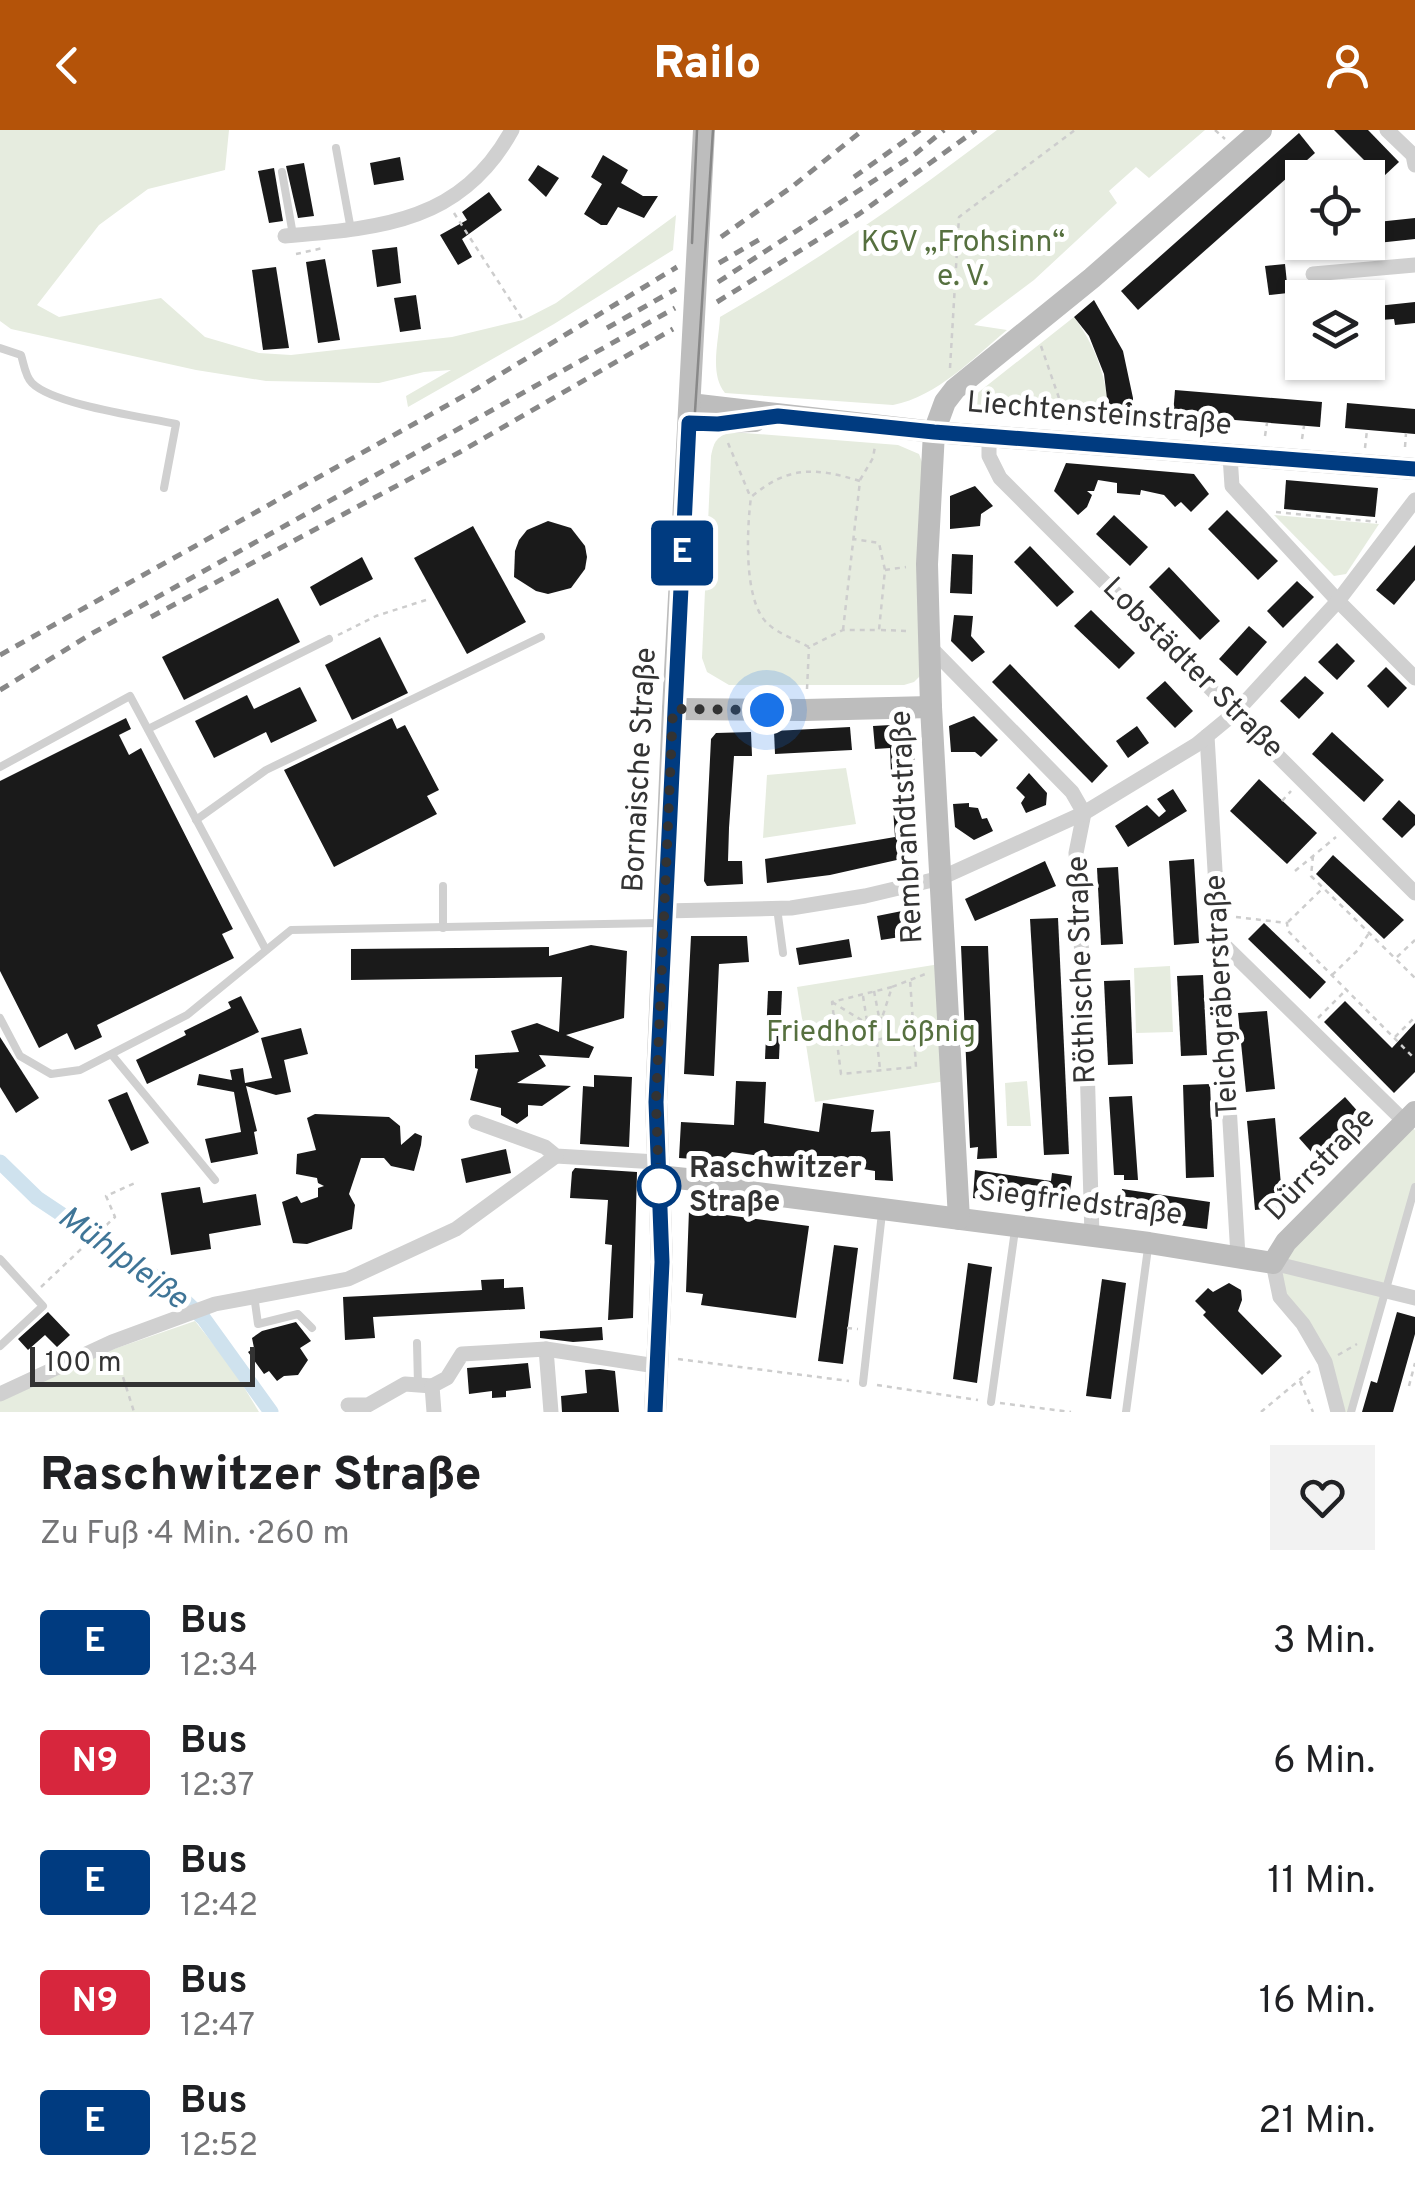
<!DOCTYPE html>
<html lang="de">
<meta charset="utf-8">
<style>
:root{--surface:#fff;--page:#f2f2f2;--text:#202124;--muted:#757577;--accent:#b45309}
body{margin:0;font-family:Overpass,sans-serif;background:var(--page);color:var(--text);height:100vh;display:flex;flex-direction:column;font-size:38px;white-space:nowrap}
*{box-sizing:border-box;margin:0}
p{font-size:32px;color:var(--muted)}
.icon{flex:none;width:55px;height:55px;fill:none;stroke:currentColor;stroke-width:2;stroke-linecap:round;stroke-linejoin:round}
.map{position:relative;height:1282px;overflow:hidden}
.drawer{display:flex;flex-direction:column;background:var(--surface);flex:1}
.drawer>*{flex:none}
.badge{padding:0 20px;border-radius:8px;font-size:35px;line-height:65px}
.fabs{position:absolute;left:1285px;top:30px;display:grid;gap:20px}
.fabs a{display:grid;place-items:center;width:100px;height:100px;border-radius:0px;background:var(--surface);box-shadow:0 2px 8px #0004;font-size:50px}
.scale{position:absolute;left:30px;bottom:25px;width:225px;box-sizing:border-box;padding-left:10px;border:5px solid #333;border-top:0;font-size:28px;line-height:35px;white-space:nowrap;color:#333;-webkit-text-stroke:8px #fff;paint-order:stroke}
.you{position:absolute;width:50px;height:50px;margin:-25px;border:8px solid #fff;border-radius:50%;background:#1a73e8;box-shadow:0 0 0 15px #1a73e833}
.map>.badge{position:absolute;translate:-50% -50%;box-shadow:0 0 0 5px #fff}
.round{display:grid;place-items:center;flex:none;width:105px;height:105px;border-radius:0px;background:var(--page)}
.summary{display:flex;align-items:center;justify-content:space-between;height:170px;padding:0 40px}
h1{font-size:48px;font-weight:800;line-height:75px}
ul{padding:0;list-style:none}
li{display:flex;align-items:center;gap:30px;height:120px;padding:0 40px}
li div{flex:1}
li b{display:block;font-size:38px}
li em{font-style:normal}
li .badge{min-width:110px;font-weight:700;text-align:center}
header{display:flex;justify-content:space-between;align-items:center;height:130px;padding:0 40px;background:var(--accent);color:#fff;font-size:45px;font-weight:800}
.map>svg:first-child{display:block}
</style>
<header><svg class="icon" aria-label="back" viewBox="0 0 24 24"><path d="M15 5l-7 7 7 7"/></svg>Railo<svg class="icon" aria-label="person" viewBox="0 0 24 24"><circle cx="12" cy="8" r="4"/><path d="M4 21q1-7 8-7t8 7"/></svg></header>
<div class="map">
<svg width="1415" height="1282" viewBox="0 0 1415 1282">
<rect width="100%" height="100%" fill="#fff"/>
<g fill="#e6ecdf">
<polygon points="0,0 229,0 225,40 148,59 99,95 37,175 59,187 161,168 205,207 259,223 291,225 452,207 523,190 556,173 676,85 673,120 554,194 408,277 406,266 451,240 424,242 379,253 266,251 196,240 11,199 0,191"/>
<path d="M997,0H1205L1149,48L1136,37L1109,61L1117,73L1034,150L974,195L1007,200C972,229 938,266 893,275L725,263C709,244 719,210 720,187C818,131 908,68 997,0Z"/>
<path d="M1074,187C1099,221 1108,254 1110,295L1038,287L1036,291L978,282L972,275L975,265Z"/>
<path d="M732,302L898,315L919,324L923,335L921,545L914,552L904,555H729L707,542L702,528L711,326C714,311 717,306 732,302Z"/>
<polygon points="1274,385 1379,394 1346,444 1334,446"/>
<polygon points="846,638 856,694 763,708 767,645"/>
<polygon points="946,833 952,950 815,972 797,857"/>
<polygon points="1170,836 1173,902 1136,903 1134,838"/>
<polygon points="1027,951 1031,996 1007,996 1005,953"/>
<polygon points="1405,992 1415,1000 1415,1057 1351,1282 1338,1282 1325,1232 1280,1167 1286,1112"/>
<polygon points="195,1191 233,1239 259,1282 0,1282 0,1271 114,1219"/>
</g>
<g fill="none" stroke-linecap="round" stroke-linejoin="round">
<polyline stroke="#cfe2ee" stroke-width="15" points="0,1032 37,1068 169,1156 204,1189 271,1282"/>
</g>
<g fill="#1a1a1a">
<polygon points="1334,0 1368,0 1399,32 1384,46 1380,46"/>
<polygon points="1299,3 1315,23 1138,180 1121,161"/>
<polygon points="603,25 628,40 621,53 643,66 658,66 644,88 618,77 607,95 601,95 584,84 602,54 591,47"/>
<polygon points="400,27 404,50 374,55 370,33"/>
<polygon points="304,33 314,86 298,88 286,36"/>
<polygon points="538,35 559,48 546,67 528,50"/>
<polygon points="274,38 283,91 269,93 258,41"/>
<polygon points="489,62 502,80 462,109 472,127 458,135 440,105 467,90 462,82"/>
<polygon points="1415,88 1415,109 1368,114 1368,93"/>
<polygon points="397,117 401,153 377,157 372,120"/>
<polygon points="325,129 340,210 318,213 306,132"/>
<polygon points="1285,134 1288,163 1269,165 1265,136"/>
<polygon points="276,137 289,218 263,220 252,140"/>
<polygon points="416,165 421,199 400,202 394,168"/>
<polygon points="1094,170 1123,221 1133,268 1133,295 1110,293 1104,244 1089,206 1074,187"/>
<polygon points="1415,172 1415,193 1395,195 1394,189 1368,191 1368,177"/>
<polygon points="1175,260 1322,272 1320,297 1173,285"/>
<polygon points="1347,273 1415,279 1415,304 1345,298"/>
<polygon points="1066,333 1194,344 1209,364 1191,382 1181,372 1175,377 1164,365 1141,360 1140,365 1117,363 1117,353 1098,350 1094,361 1087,361 1092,365 1087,377 1078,385 1054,361"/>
<polygon points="1286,350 1378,358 1375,387 1284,379"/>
<polygon points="975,356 993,376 981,384 980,396 950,399 950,366"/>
<polygon points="1227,380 1278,431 1258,450 1208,399"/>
<polygon points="1114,385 1148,417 1130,436 1096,404"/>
<polygon points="548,391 571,398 585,416 587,427 585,439 571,458 548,464 536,461 514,447 515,421 519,410 527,400"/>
<polygon points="473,396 526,492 467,524 414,428"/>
<polygon points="1415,415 1415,450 1394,475 1376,460"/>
<polygon points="1030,416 1074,462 1057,477 1014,432"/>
<polygon points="952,424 973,425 972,464 950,463"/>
<polygon points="362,427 373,449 320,476 310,457"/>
<polygon points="1169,437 1220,491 1200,510 1149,457"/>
<polygon points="1297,451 1314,467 1283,498 1267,481"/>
<polygon points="278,468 300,512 184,570 162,527"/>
<polygon points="1091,480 1135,523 1119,539 1074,496"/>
<polygon points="954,485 973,486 971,506 985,522 972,532 951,511"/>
<polygon points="1249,496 1267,512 1237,546 1219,529"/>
<polygon points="380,507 408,563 352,590 325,535"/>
<polygon points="1337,513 1355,531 1337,550 1318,532"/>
<polygon points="1010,534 1108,636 1092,653 992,552"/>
<polygon points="1386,537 1407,558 1388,578 1367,556"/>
<polygon points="1305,546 1324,563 1299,589 1280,571"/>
<polygon points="1165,551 1193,581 1175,598 1146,568"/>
<polygon points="300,557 317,591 271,613 266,602 214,628 195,591 247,565 254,579"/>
<polygon points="974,586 998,610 981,627 975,622 951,622 949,596"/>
<polygon points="126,588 131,599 119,605 129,625 141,618 233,799 222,804 234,828 97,895 102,907 75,920 67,903 39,918 0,841 0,651"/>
<polygon points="392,588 397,599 405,595 439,660 427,666 437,684 334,737 284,640"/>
<polygon points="909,594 913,599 915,643 891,644 890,618 875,619 873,596"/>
<polygon points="1137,596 1149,613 1128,628 1116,611"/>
<polygon points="850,597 852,620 775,624 774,601"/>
<polygon points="751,602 752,626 734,626 729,698 728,731 742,731 743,754 707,756 704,751 711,609 716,603"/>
<polygon points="1332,602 1384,650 1364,672 1312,624"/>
<polygon points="1029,643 1047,663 1046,675 1026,683 1021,673 1025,667 1016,658"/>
<polygon points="1259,649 1317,703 1287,734 1230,681"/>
<polygon points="1173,659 1187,681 1128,717 1115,696 1147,675 1159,687 1166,681 1157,669"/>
<polygon points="1399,670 1415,685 1415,695 1402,708 1382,689"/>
<polygon points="969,673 969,677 978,678 982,689 987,688 993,701 974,710 955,697 953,674"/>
<polygon points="917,677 919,725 830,745 767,753 765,729 895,707 893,678"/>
<polygon points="1333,725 1404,790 1384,809 1316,744"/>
<polygon points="1194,729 1199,813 1174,815 1169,731"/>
<polygon points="1045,731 1056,756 975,791 965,769"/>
<polygon points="1118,737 1123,814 1101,815 1097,738"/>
<polygon points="902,781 907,806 881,810 877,786"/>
<polygon points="1058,788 1069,1024 1044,1025 1030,789"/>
<polygon points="1264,793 1326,852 1310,869 1248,809"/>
<polygon points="691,806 747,806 749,832 719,834 714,946 684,944"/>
<polygon points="849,809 852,827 799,835 796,818"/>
<polygon points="591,815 627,821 624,888 566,905 594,917 589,928 539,925 546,936 517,953 571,956 542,976 528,975 528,986 517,994 501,985 501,978 470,970 478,939 475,938 475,925 519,922 511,901 537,893 559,902 562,847 351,850 351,819 549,817 549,826"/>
<polygon points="961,816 988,816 997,1028 977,1029 978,1017 970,1018"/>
<polygon points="1203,845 1207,925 1181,926 1177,846"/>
<polygon points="1130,850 1133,934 1108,935 1104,851"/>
<polygon points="768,861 782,861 779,929 765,929"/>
<polygon points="241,866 259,902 147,954 136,930 186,905 184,901 231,878 228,872"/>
<polygon points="1345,871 1392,918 1415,893 1415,942 1394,963 1324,892"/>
<polygon points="1267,881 1275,959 1246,962 1238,883"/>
<polygon points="301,898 308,924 284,930 291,962 276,965 246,956 257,1001 254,1002 258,1024 211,1033 205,1009 241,1002 234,962 197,955 199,944 232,950 230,940 243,938 245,953 272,948 261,908"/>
<polygon points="0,907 39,968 16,983 0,957"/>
<polygon points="594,945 632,947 629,1017 580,1014 583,956 594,957"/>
<polygon points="736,951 766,952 764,993 819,1002 823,973 874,980 871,1002 890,1001 893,1051 875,1050 875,1041 798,1028 797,1031 732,1022 722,1031 679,1028 681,992 734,995"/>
<polygon points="1210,954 1214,1047 1186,1048 1183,955"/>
<polygon points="127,962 149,1013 131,1021 108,970"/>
<polygon points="1132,966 1138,1050 1124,1050 1124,1045 1114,1045 1109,967"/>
<polygon points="1345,967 1368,993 1322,1034 1299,1008"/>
<polygon points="315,984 389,987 400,996 401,1015 415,1003 422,1006 421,1015 414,1041 391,1036 384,1028 361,1028 349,1064 355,1075 352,1099 307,1114 293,1113 282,1072 297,1066 301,1073 318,1067 318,1058 324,1056 318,1053 317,1048 296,1044 297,1024 316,1020 307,988"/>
<polygon points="1275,988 1283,1077 1255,1080 1247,991"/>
<polygon points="506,1019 511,1043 466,1053 461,1029"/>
<polygon points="575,1038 637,1042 633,1188 608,1190 612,1115 605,1114 608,1070 570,1068 572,1042"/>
<polygon points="975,1040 1051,1051 1052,1043 1072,1046 1067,1081 973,1068"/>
<polygon points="200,1057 203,1073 256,1064 261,1095 209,1104 211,1119 171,1125 161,1063"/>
<polygon points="1122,1059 1210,1072 1207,1099 1118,1087"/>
<polygon points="689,1080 809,1096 796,1188 701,1175 703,1164 686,1162"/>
<polygon points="834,1115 858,1118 843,1234 818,1231"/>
<polygon points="968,1133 992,1137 977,1253 953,1249"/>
<polygon points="504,1149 504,1158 523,1157 525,1179 373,1187 375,1208 345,1210 343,1167 482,1160 481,1150"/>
<polygon points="1102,1149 1126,1153 1111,1269 1086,1266"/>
<polygon points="1229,1153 1241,1160 1242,1170 1238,1181 1282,1226 1262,1245 1203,1185 1206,1182 1195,1171 1208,1158 1213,1162"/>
<polygon points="48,1182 70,1205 57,1217 45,1205 28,1220 18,1209"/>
<polygon points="1397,1182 1415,1187 1415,1204 1393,1282 1362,1282 1371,1251 1377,1253"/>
<polygon points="296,1192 311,1211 300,1218 308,1230 298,1245 284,1246 277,1251 269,1241 264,1244 248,1222 254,1218 252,1208 262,1201"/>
<polygon points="602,1197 603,1210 573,1212 540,1208 540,1201"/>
<polygon points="528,1233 531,1258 506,1261 506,1267 492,1268 492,1261 469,1264 467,1238"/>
<polygon points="600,1239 615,1241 619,1282 562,1282 561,1266 587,1263 585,1240"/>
</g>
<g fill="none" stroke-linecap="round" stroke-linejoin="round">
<g stroke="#cdcdcd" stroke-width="2.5" stroke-dasharray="5 5" stroke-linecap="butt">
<polyline points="1215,0 1225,9"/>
<polyline points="454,83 523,190"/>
<polyline points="296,124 323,118"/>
<polyline points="1041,216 1068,294"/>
<polyline points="950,238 959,87 1075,0"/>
<polyline points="1190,305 1192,286"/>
<polyline points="1265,306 1267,293"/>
<polyline points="1226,308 1228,289"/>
<polyline points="1302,309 1304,296"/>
<polyline points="728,313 750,366"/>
<polyline points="1405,317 1406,303"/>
<polyline points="1365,318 1367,300"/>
<polyline points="860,350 873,328 875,316"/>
<polyline points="1276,382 1377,392"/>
<polyline points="885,440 906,437"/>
<path d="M843,500L860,351C814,337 788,336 751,367C747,397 743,470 767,493C777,503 796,510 809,517L843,500H879L885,440L879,413L853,409"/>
<polyline points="881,500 908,501"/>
<polyline points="338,505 376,486 429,469"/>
<polyline points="807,559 809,517"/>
<polyline points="1282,671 1291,661"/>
<polyline points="1313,726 1311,746 1415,848"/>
<polyline points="1295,741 1336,707"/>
<polyline points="1236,787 1287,793 1288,801 1415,929"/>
<polyline points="1288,792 1322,759"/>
<polyline points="1397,827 1415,810"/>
<polyline points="1332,845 1358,820 1369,803"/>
<polyline points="892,857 832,872 841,944 916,937 910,849"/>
<polyline points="874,861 879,887"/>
<polyline points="863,866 867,891"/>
<polyline points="832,872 863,891"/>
<polyline points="882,888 864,891 868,912 885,908 882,888 892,857 928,843"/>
<polyline points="1318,888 1344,862"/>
<polyline points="1395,907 1415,887"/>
<polyline points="887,908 914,905"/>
<polyline points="877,912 880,939"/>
<polyline points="840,915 865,907"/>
<polyline points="41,1157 115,1087 106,1066 135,1053"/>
<polyline points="847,1198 858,1199"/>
<polyline points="1338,1225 1357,1214"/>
<polyline points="117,1228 134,1282"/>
<polyline points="678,1229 849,1251"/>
<polyline points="1300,1251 1313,1282"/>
<polyline points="877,1255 978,1270"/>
<polyline points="1409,1256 1415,1233"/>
<polyline points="1000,1273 1071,1282"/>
<polyline points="1261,1282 1310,1241"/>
</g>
<g stroke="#d0d0d0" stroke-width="8">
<polyline points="336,18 351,100"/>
<polyline points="282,42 293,105"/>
<path d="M0,218L21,225C24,234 25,246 32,253C54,275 144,287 176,294L164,358"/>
<polyline points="148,599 329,509"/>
<polyline points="0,637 130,566 266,820"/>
<polyline points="196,690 266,640 541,507"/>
<polyline points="777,778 783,823"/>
<polyline points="443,798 443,756"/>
<polyline points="0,888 20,926 51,944 80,940 187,885 291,800 659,793"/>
<polyline points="112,925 215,1050"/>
<polyline points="0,1129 43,1176 0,1216"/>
<polyline points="254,1165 258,1194 298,1184 312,1198"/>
<polyline points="417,1213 418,1255"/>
<polyline points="863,1253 882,1083"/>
<polyline points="991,1272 1015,1100"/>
<polyline points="1126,1282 1148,1118"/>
<polyline points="1351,1282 1415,1057"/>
</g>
<g stroke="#d0d0d0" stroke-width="15">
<polyline points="1387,0 1413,25 1415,35"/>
<path d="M285,106C380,98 461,93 512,0"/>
<polyline points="1313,144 1415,135"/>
<polyline points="989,306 989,326 1000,348 1415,763"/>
<polyline points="1230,326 1232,356 1338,471 1415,548"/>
<polyline points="929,516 1072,662 1084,683 1076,723 1086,898 1092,1106"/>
<polyline points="1207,606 1238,1126"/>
<polyline points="664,781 791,778 865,766 941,748 1084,683 1196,615 1236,582 1338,471 1415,370"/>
<polyline points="1222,813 1405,992"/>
<polyline points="476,992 545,1017 556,1026 657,1032"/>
<polyline points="546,1219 551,1282"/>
<polyline points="0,1264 112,1212 215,1174 348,1149 456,1099 556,1026"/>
<polyline points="348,1275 368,1275 405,1254 432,1256"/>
<polyline points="434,1282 432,1256 447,1248 462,1224 546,1219 656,1236"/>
<polyline points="1338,1282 1325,1232 1303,1194 1280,1167 1273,1133 1415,1168"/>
</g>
<g stroke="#bdbdbd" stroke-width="22">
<polyline points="690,274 934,302 1415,339"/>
<polyline points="689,293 755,291"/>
<polyline points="673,579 805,580 931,577"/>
<polyline points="658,1046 724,1053 734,1059 749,1062 1149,1113 1273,1133 1286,1112 1415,982"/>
<polyline points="959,1089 931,577 927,434 934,302 945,272 955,259 1092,148 1261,0"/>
<polyline points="655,1282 662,1132 656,972 673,579 704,0"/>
</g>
<g stroke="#888" stroke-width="2.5">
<polyline points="692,113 697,0"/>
<polyline points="659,1282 666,1108 659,974 676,579 713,0"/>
</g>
<g stroke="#888" stroke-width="5" stroke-dasharray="10 8" stroke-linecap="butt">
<polyline points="854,47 920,0"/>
<polyline points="721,107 793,56 863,0"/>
<polyline points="719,133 762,108"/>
<polyline points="718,152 915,24 944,0"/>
<polyline points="717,172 859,84 976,0"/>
<polyline points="607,198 676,159"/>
<polyline points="151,487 460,322 673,199"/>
<polyline points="0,525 471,262 677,137"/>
<polyline points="0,560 91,504 675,178"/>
</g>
</g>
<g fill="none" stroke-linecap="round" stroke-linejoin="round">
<defs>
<polyline id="line" points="655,1282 662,1132 656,972 689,293 718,294 778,286 934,302 1415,339"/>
</defs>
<use href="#line" stroke="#fff" stroke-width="22"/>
<use href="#line" stroke="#003b80" stroke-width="15"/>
<polyline stroke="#333" stroke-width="10" stroke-dasharray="0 18" points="659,1056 656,972 673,579 767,580"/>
</g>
<circle fill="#fff" stroke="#003b80" stroke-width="5" cx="659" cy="1056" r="20"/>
<g text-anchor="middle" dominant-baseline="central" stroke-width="10" stroke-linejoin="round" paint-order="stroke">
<g font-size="30" fill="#56703f" stroke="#fff">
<text x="963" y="113">KGV „Frohsinn“<tspan x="963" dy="34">e. V.</tspan></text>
<text x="871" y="903">Friedhof Lößnig</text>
</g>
<g font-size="30" fill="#333" stroke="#fff">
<text transform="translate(1099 285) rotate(5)">Liechtensteinstraße</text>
<text transform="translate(1192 539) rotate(45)">Lobstädter Straße</text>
<text transform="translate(641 640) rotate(-87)">Bornaische Straße</text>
<text transform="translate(908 697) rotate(-93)">Rembrandtstraße</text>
<text transform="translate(1083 840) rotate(-92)">Röthische Straße</text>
<text transform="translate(1223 866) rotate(-93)">Teichgräberstraße</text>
<text transform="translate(1321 1035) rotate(-46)">Dürrstraße</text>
<text transform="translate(1080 1074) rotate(7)">Siegfriedstraße</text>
</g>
<g font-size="30" font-weight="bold" fill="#333" stroke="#fff" text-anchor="start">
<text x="689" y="1039">Raschwitzer<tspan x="689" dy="34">Straße</tspan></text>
</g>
<g font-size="32" font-style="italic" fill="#3f7597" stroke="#fff">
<text transform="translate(122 1129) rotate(36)">Mühlpleiße</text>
</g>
</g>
</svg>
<div class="fabs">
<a><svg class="icon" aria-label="locate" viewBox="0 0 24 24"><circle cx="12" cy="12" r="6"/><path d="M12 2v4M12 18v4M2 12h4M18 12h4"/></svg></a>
<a><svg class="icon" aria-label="layers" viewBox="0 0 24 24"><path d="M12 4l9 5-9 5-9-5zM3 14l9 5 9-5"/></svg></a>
</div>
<div class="scale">100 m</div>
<div class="you" style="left:767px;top:580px"></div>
<b class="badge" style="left:682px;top:423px;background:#003b80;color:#fff">E</b>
</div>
<section class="drawer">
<div class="summary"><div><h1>Raschwitzer Straße</h1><p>Zu Fuß · 4 Min. · 260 m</p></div><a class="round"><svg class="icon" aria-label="heart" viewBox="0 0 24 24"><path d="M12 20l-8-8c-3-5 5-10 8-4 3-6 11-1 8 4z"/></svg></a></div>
<ul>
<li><span class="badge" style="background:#003b80;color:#fff">E</span><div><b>Bus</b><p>12:34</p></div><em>3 Min.</em></li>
<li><span class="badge" style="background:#d7263d;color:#fff">N9</span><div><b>Bus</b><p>12:37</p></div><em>6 Min.</em></li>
<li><span class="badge" style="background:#003b80;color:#fff">E</span><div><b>Bus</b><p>12:42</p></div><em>11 Min.</em></li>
<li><span class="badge" style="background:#d7263d;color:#fff">N9</span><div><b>Bus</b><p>12:47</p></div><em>16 Min.</em></li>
<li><span class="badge" style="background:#003b80;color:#fff">E</span><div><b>Bus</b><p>12:52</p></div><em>21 Min.</em></li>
</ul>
</section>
